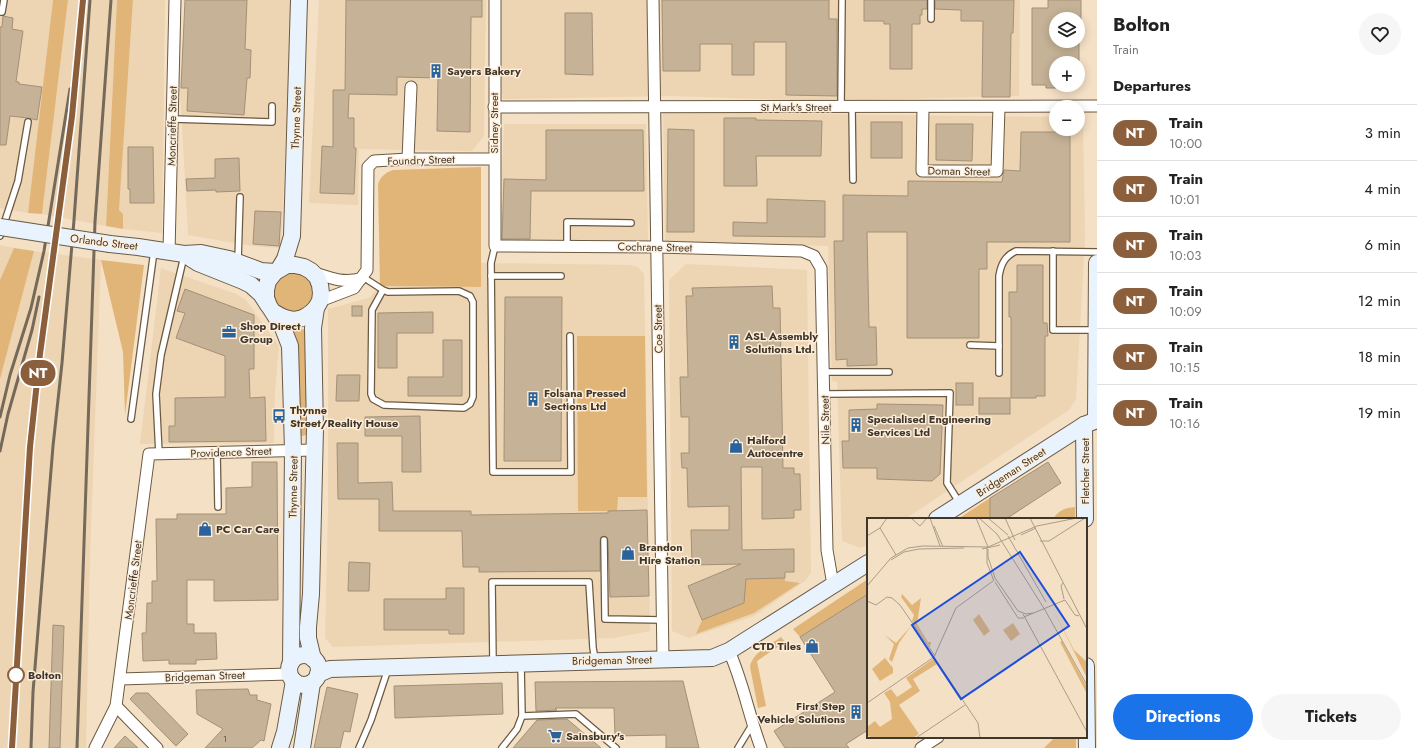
<!DOCTYPE html>
<meta charset="utf-8">
<style>
:root{--surface:#fff;--page:#f6f6f6;--text:#222;--muted:#767676;--line:#e0e0e0;--accent:#1a73e8}
body{margin:0;font-family:Jost,sans-serif;background:var(--page);color:var(--text);height:100vh;display:flex;flex-direction:column;font-size:15px;white-space:nowrap}
*{box-sizing:border-box;margin:0}
p{font-size:13px;color:var(--muted)}
.icon{flex:none;width:22px;height:22px;fill:none;stroke:currentColor;stroke-width:2;stroke-linecap:round;stroke-linejoin:round}
.map{position:relative;flex:1;overflow:hidden}
.details{display:flex;flex-direction:column;background:var(--surface);width:320px}
.details>*{flex:none}
.badge{padding:0 8px;border-radius:13px;font-size:14px;line-height:26px}
.buttons{position:absolute;left:1049px;top:12px;display:grid;gap:8px}
.buttons a{display:grid;place-items:center;width:36px;height:36px;border-radius:50%;background:var(--surface);box-shadow:0 2px 10px #0003;font-size:20px}
.map>.badge{position:absolute;translate:-50% -50%;box-shadow:0 0 0 2px #fff}
h2{padding:0 16px;font-size:15px;line-height:36px}
.round{display:grid;place-items:center;flex:none;width:42px;height:42px;border-radius:21px;background:var(--page)}
.overview{display:flex;align-items:center;justify-content:space-between;height:68px;padding:0 16px}
h1{font-size:19px;font-weight:700;line-height:30px}
.primary-button{display:flex;gap:8px;margin-top:auto;padding:8px 16px}
.primary-button a{flex:1;height:46px;border-radius:24px;background:var(--accent);color:#fff;font-size:16px;font-weight:700;line-height:46px;text-align:center}
.primary-button a+a{background:var(--page);color:var(--text)}
ul{padding:0;list-style:none}
li{display:flex;align-items:center;gap:12px;height:56px;padding:0 16px;border-top:1px solid var(--line)}
li div{flex:1}
li b{display:block;font-size:15px}
li em{font-style:normal}
li .badge{min-width:44px;font-weight:700;text-align:center}
main{display:flex;flex:1;min-height:0}
.map>svg:first-child{display:block}
</style>
<main>
<div class="map">
<svg width="1097" height="748" viewBox="0 0 1097 748">
<rect width="100%" height="100%" fill="#f4e0c5"/>
<g fill="#edd4b3">
<polygon points="0,0 53,0 28,213 0,208"/>
<polygon points="68,0 117,0 106,226 42,214"/>
<polygon points="133,0 165,0 162,233 123,229 123,214 119,210"/>
<polygon points="185,0 292,0 281,248 252,246 188,235 180,90"/>
<polygon points="319,0 486,0 484,136 472,151 359,149 358,205 309,203"/>
<polygon points="500,0 1020,0 1019,96 822,101 671,96 503,99 500,78"/>
<polygon points="663,112 1056,117 1056,129 1078,129 1078,118 1083,118 1085,239 1076,399 1069,410 905,519 868,519 868,544 861,548 842,541 837,382 832,381 828,246 665,241"/>
<polygon points="504,124 646,124 648,241 499,242"/>
<polygon points="0,245 14,248 0,280"/>
<polygon points="34,251 101,260 90,556 86,748 0,748 0,379"/>
<polygon points="481,263 632,265 638,267 644,274 650,631 614,638 333,647 325,638 328,510 328,309 369,298 380,286 480,287"/>
<polygon points="686,264 807,270 811,573 805,581 754,616 689,638 672,631 669,280"/>
<polygon points="161,268 236,294 246,300 279,346 275,392 274,443 140,444"/>
</g>
<g fill="#e1b578">
<polygon points="53,0 68,0 42,214 28,213"/>
<polygon points="117,0 133,0 119,210 123,214 123,229 106,226"/>
<path d="M481,167V287L380,286L378,184C381,176 385,173 393,170Z"/>
<polygon points="14,248 34,251 0,379 0,280"/>
<polygon points="101,260 144,265 125,415 123,352"/>
<circle cx="294" cy="293" r="20"/>
<polygon points="308,329 310,432 307,435 302,436 298,434 297,341 293,330"/>
<polygon points="577,336 645,336 647,497 618,497 617,511 578,511"/>
<polygon points="990,498 990,519 958,519"/>
<path d="M1075,507V519H1053C1059,510 1065,508 1075,507Z"/>
<polygon points="785,578 785,581 800,583 754,613 696,634 702,620 744,603 745,579"/>
<polygon points="868,579 868,594 800,637 793,629"/>
<path d="M781,637L785,642L757,661L766,706L758,708L750,667C752,653 770,645 781,637Z"/>
<polygon points="1055,737 1076,737 1076,748 1044,748"/>
</g>
<g fill="#c5b297" stroke="#a39077">
<polygon points="185,0 247,0 245,49 251,50 250,78 247,78 244,115 187,111 188,88 181,88"/>
<polygon points="346,0 482,0 482,17 471,17 470,132 437,131 438,78 397,77 397,95 349,94 348,118 354,118 354,148 356,148 354,194 320,193 322,146 333,147 333,90 345,90"/>
<polygon points="662,0 829,0 829,19 837,19 837,96 786,95 786,42 754,42 754,75 732,75 732,44 700,44 700,71 663,71"/>
<polygon points="864,0 927,0 927,9 922,9 922,15 920,15 920,24 912,24 912,69 890,69 890,24 884,24 884,21 864,21"/>
<polygon points="935,0 1014,0 1013,33 1011,33 1010,97 982,97 983,21 961,21 961,10 935,9"/>
<polygon points="1048,0 1081,0 1081,19 1056,19 1056,41 1079,41 1079,63 1056,63 1056,88 1046,88 1046,85 1032,85 1032,8 1048,8"/>
<polygon points="565,13 592,13 593,75 565,74"/>
<polygon points="3,16 13,18 12,29 23,31 16,82 19,82 19,84 42,87 37,120 28,118 10,116 6,145 0,145 0,27 2,27"/>
<polygon points="724,118 756,118 756,120 822,121 821,156 756,156 757,186 724,186"/>
<rect x="871" y="122" width="31" height="36"/>
<polygon points="936,124 973,124 972,161 936,160"/>
<polygon points="668,129 694,130 694,232 667,232"/>
<polygon points="546,130 643,130 644,191 531,191 530,239 502,239 504,179 546,180"/>
<polygon points="1021,132 1070,132 1070,242 987,242 987,269 979,269 979,338 907,338 907,232 867,232 869,327 876,327 877,365 847,366 847,359 836,360 834,241 843,241 843,195 908,196 908,181 1002,182 1004,170 1020,171"/>
<polygon points="128,147 153,147 154,203 130,203 130,189 128,189"/>
<polygon points="239,158 240,191 216,192 216,190 187,191 186,179 215,178 215,159"/>
<polygon points="767,199 825,201 825,237 733,236 733,222 767,223"/>
<polygon points="255,211 281,212 279,246 253,244"/>
<polygon points="1017,265 1043,265 1043,323 1047,323 1048,336 1045,336 1045,396 1036,396 1036,398 1011,398 1011,317 1009,317 1009,292 1017,292"/>
<polygon points="772,286 773,308 780,308 783,468 794,468 794,474 800,474 801,510 794,510 794,518 762,519 762,467 741,467 742,550 794,549 794,572 785,572 785,578 746,579 744,603 702,620 688,586 741,564 692,565 691,530 729,530 729,506 688,507 687,468 682,468 681,453 689,453 689,417 681,417 680,377 688,377 686,296 693,296 692,288"/>
<polygon points="185,289 254,315 254,369 249,369 250,398 265,397 266,441 169,442 169,426 175,426 175,398 225,397 225,356 176,338 185,313 177,311"/>
<polygon points="505,297 562,297 561,461 504,461"/>
<rect x="352" y="306" width="10" height="10"/>
<polygon points="433,312 433,333 397,333 397,368 378,368 378,313"/>
<polygon points="443,340 462,340 462,396 408,396 408,377 443,377"/>
<polygon points="337,375 360,375 359,401 336,401"/>
<rect x="956" y="383" width="17" height="22"/>
<rect x="979" y="398" width="31" height="16"/>
<polygon points="877,404 943,405 940,474 932,481 877,479 877,468 843,468 842,441 849,441 849,410 877,409"/>
<polygon points="420,416 421,472 402,472 402,436 365,436 365,417"/>
<polygon points="337,443 358,443 358,483 392,482 393,511 471,511 471,515 608,513 608,511 647,510 649,596 610,597 608,540 607,538 604,536 602,537 600,540 600,571 479,572 479,567 463,567 462,531 379,531 379,499 338,499"/>
<polygon points="252,462 277,462 278,600 214,601 214,580 187,580 187,624 194,624 194,633 216,633 217,659 196,660 196,664 169,664 169,660 143,661 142,633 146,633 147,603 152,603 152,581 157,581 156,519 177,519 177,514 226,514 226,488 252,487"/>
<polygon points="1048,462 1061,483 1006,519 990,519 990,498"/>
<polygon points="349,562 370,563 369,591 348,591"/>
<polygon points="446,588 464,588 464,634 449,634 449,630 384,630 384,599 446,599"/>
<polygon points="868,594 868,730 846,744 849,748 785,748 774,731 835,692 800,637"/>
<polygon points="53,625 64,626 60,748 49,748"/>
<polygon points="683,681 699,748 666,748 666,735 615,736 614,708 555,708 557,710 536,711 535,682"/>
<polygon points="502,683 503,714 395,718 394,686"/>
<polygon points="327,687 358,694 350,732 344,731 340,748 314,748"/>
<polygon points="248,689 250,695 257,695 257,700 271,704 264,741 261,740 252,748 205,748 223,729 197,714 196,690"/>
<polygon points="136,693 148,693 188,734 176,746 130,699"/>
<polygon points="567,719 601,748 513,748 537,720"/>
<polygon points="125,736 138,748 114,748"/>
</g>
<g fill="none" stroke-linecap="round" stroke-linejoin="round">
<defs>
<g id="lane">
<polyline points="931,0 931,19"/>
<polyline points="0,12 2,12 4,0"/>
<polyline points="841,107 842,0"/>
<polyline points="852,107 853,180"/>
<polyline points="173,119 272,122 272,106"/>
<polyline points="0,236 18,181 28,122"/>
<polyline points="495,246 491,263 493,472 571,472 570,336"/>
<polyline points="567,246 567,222 631,223"/>
<polyline points="1053,251 1053,330 1096,330"/>
<polyline points="238,261 240,197"/>
<polyline points="491,276 561,276"/>
<polyline points="363,277 383,290 388,292 459,291 470,296 473,302 473,397 470,404 464,408 384,405 373,399 371,394 372,310 383,290"/>
<polyline points="970,345 999,346"/>
<polyline points="824,372 889,372"/>
<path d="M999,373V276C1001,264 1005,256 1016,251L1097,252"/>
<polyline points="824,394 950,393 947,483 959,502"/>
<polyline points="131,419 154,251"/>
<polyline points="217,452 218,507"/>
<polyline points="159,454 156,394 161,355 184,256"/>
<polyline points="604,540 605,619 663,620"/>
<polyline points="493,663 492,582 589,582 593,648 595,659"/>
<polyline points="522,716 576,714 616,748"/>
<polyline points="359,748 371,720 388,669"/>
<polyline points="502,748 517,729 522,716 521,665"/>
<polyline points="738,748 752,725"/>
</g>
<g id="street">
<polyline points="495,0 495,246 657,247 802,251 814,256 821,268 827,550 833,585"/>
<polyline points="653,0 663,659"/>
<polyline points="494,107 1097,106"/>
<polyline points="923,107 922,171 997,171 999,107"/>
<polyline points="408,159 411,87"/>
<polyline points="169,252 175,0"/>
<path d="M312,272C331,278 340,283 361,279"/>
<polyline points="320,301 354,288 367,270 368,167 374,161 408,159 494,159"/>
<path d="M729,651C743,682 749,716 761,748"/>
<polyline points="120,679 289,674"/>
<polyline points="116,706 157,748"/>
<polyline points="95,748 116,706 149,454 314,450"/>
<polyline points="921,748 938,737"/>
</g>
<g id="secondary">
<polyline points="110,244 138,247 184,254 201,253 229,259 261,271 275,272"/>
<polyline points="184,254 198,263 243,281 251,285 261,294 268,305"/>
<polyline points="279,269 285,259 292,236 299,0"/>
<path d="M275,313C291,323 303,322 316,308"/>
<polyline points="1096,420 1097,263"/>
<polyline points="1084,425 1085,519"/>
<polyline points="937,519 1084,425 1097,420"/>
<circle cx="304" cy="670" r="15"/>
<polyline points="291,663 293,450 290,346 283,328 269,306 266,298 266,290 268,281 275,272 287,265 295,265 304,267 311,271 317,277 320,285 321,293 320,301 316,308 313,328 315,429 311,594 308,627 308,638 313,659"/>
<polyline points="1086,666 1087,748"/>
<polyline points="318,674 330,669 712,658 729,651 868,563"/>
<polyline points="280,748 285,732 294,681"/>
<polyline points="302,748 312,683"/>
</g>
</defs>
<use href="#lane" stroke="#6b5941" stroke-width="8"/>
<use href="#street" stroke="#6b5941" stroke-width="13"/>
<use href="#secondary" stroke="#6b5941" stroke-width="18"/>
<use href="#lane" stroke="#fff" stroke-width="5.5"/>
<use href="#street" stroke="#fff" stroke-width="11"/>
<use href="#secondary" stroke="#e9f3fe" stroke-width="16"/>
<g stroke="#75695a" stroke-width="3">
<polyline points="0,417 10,375 31,308 44,251 70,89"/>
<polyline points="0,451 8,414 32,330 39,297"/>
<polyline points="12,748 30,447 40,354 72,116 83,0"/>
<polyline points="31,748 33,692 53,446 62,363 74,220 90,0"/>
<polyline points="77,748 95,222 111,0"/>
</g>
<defs>
<polyline id="secondary-bridge" points="0,227 110,244"/>
</defs>
<use href="#secondary-bridge" stroke="#6b5941" stroke-width="18" stroke-linecap="butt"/>
<use href="#secondary-bridge" stroke="#e9f3fe" stroke-width="16"/>
</g>
<g fill="none" stroke-linecap="round" stroke-linejoin="round">
<defs>
<polyline id="line" points="12,748 30,447 40,354 72,116 83,0"/>
</defs>
<use href="#line" stroke="#fff" stroke-width="9"/>
<use href="#line" stroke="#8b5e3c" stroke-width="6"/>
</g>
<defs>
<symbol id="building-bare" viewBox="-9 -9 18 18"><path d="M-4-6H4V6H1V3H-1V6H-4ZM-2.5-4.3h1.7v1.8h-1.7ZM.8-4.3h1.7v1.8H.8ZM-2.5-1h1.7V.8h-1.7ZM.8-1h1.7V.8H.8Z" fill="#2a639b" stroke="#feedd8" stroke-width="2.5" paint-order="stroke"/></symbol>
<symbol id="office-bare" viewBox="-9 -9 18 18"><path d="M-6-3h4V-5.5h4V-3h4V5H-6ZM-1-4.5V-3h2v-1.5ZM-6 0V1H6V0Z" fill="#2a639b" stroke="#feedd8" stroke-width="2.5" paint-order="stroke"/></symbol>
<symbol id="bus-bare" viewBox="-9 -9 18 18"><path d="M-5-6H5V4H4V6H2V4H-2V6H-4V4H-5ZM-3.5-4V0h7V-4ZM-3.5 1.2v1.5H-2V1.2ZM2 1.2v1.5H3.5V1.2Z" fill="#2a639b" stroke="#feedd8" stroke-width="2.5" paint-order="stroke"/></symbol>
<symbol id="shop-bare" viewBox="-9 -9 18 18"><path d="M-5-2.5h2.3a2.7 3.5 0 0 1 5.4 0H5L5.5 6h-11ZM-1.5-2.5h3a1.5 2.3 0 0 0-3 0Z" fill="#2a639b" stroke="#feedd8" stroke-width="2.5" paint-order="stroke"/></symbol>
<symbol id="supermarket-bare" viewBox="-9 -9 18 18"><path d="M-6-5.5h2.5l.6 2H6L4.5 2H-2.5L-4.4-4H-6ZM-1.5 3.2a1.3 1.3 0 1 0 .1 0ZM3 3.2a1.3 1.3 0 1 0 .1 0Z" fill="#2a639b" stroke="#feedd8" stroke-width="2.5" paint-order="stroke"/></symbol>
</defs>
<g fill-rule="evenodd">
<use href="#building-bare" x="426" y="61" width="20" height="20"/>
<use href="#office-bare" x="219" y="322" width="20" height="20"/>
<use href="#building-bare" x="724" y="332" width="20" height="20"/>
<use href="#building-bare" x="523" y="389" width="20" height="20"/>
<use href="#bus-bare" x="269" y="406" width="20" height="20"/>
<use href="#building-bare" x="846" y="415" width="20" height="20"/>
<use href="#shop-bare" x="726" y="436" width="20" height="20"/>
<use href="#shop-bare" x="195" y="519" width="20" height="20"/>
<use href="#shop-bare" x="618" y="543" width="20" height="20"/>
<use href="#shop-bare" x="802" y="636" width="20" height="20"/>
<use href="#building-bare" x="846" y="702" width="20" height="20"/>
<use href="#supermarket-bare" x="545" y="726" width="20" height="20"/>
</g>
<circle fill="#fff" stroke="#8b5e3c" stroke-width="2" cx="16" cy="675" r="8"/>
<g text-anchor="middle" dominant-baseline="central" stroke-width="3" stroke-linejoin="round" paint-order="stroke">
<g font-size="9" fill="#605647">
<text x="225" y="738">1</text>
</g>
<g font-size="11" font-weight="bold" fill="#3f372c" stroke="#feedd8" text-anchor="start">
<text x="447" y="71">Sayers Bakery</text>
<text x="240" y="326">Shop Direct<tspan x="240" dy="13">Group</tspan></text>
<text x="745" y="336">ASL Assembly<tspan x="745" dy="13">Solutions Ltd.</tspan></text>
<text x="544" y="393">Folsana Pressed<tspan x="544" dy="13">Sections Ltd</tspan></text>
<text x="290" y="410">Thynne<tspan x="290" dy="13">Street/Reality House</tspan></text>
<text x="867" y="419">Specialised Engineering<tspan x="867" dy="13">Services Ltd</tspan></text>
<text x="747" y="440">Halford<tspan x="747" dy="13">Autocentre</tspan></text>
<text x="216" y="529">PC Car Care</text>
<text x="639" y="547">Brandon<tspan x="639" dy="13">Hire Station</tspan></text>
<text x="801" y="646" text-anchor="end">CTD Tiles</text>
<text x="845" y="706" text-anchor="end">First Step<tspan x="845" dy="13">Vehicle Solutions</tspan></text>
<text x="566" y="736">Sainsbury's</text>
</g>
<g font-size="11" fill="#3f372c" stroke="#feedd8">
<text x="796" y="107">St Mark's Street</text>
<text transform="translate(296 118) rotate(-88)">Thynne Street</text>
<text transform="translate(494 123) rotate(-90)">Sidney Street</text>
<text transform="translate(172 126) rotate(-89)">Moncrieffe Street</text>
<text transform="translate(421 160) rotate(-2)">Foundry Street</text>
<text transform="translate(959 171) rotate(1)">Doman Street</text>
<text transform="translate(104 242) rotate(7)">Orlando Street</text>
<text transform="translate(655 247) rotate(1)">Cochrane Street</text>
<text transform="translate(658 329) rotate(-91)">Coe Street</text>
<text transform="translate(825 420) rotate(-91)">Nile Street</text>
<text transform="translate(231 452) rotate(-2)">Providence Street</text>
<text transform="translate(1085 471) rotate(-90)">Fletcher Street</text>
<text transform="translate(1011 472) rotate(-33)">Bridgeman Street</text>
<text transform="translate(293 487) rotate(-89)">Thynne Street</text>
<text transform="translate(133 580) rotate(-83)">Moncrieffe Street</text>
<text transform="translate(612 660) rotate(-1)">Bridgeman Street</text>
<text transform="translate(205 676) rotate(-2)">Bridgeman Street</text>
</g>
<g font-size="11" font-weight="bold" fill="#3f372c" stroke="#feedd8" text-anchor="start">
<text x="28" y="675">Bolton</text>
</g>
</g>
<g transform="translate(867 518)">
<rect width="220" height="220" fill="#f4e0c5"/>
<path d="M35,76L45,87L54,80L50,106L61,124H64L63,129L45,103L47,97L34,79ZM185,89L207,132L220,144V160ZM112,96L123,113L117,118L106,102ZM146,105L153,116L144,123L136,112ZM44,108L32,125L25,144L22,141L27,126L18,117L29,125ZM195,123L220,169V176L193,124ZM18,140L26,150V155L13,163L5,151ZM66,141L70,146L46,161L53,173L32,187L52,216L46,220H5L0,217V209L8,203L13,209L25,201L23,184L17,175L24,171L30,179L45,169L39,160Z" fill="#e1b578"/>
<path fill="none" stroke="#ac9c88" stroke-width="1" d="M44,0L53,8L60,0M63,0L73,28M109,0L121,29M112,0L130,16L178,92L220,167M121,0L141,17M138,0L148,22M163,0L220,111M67,8L76,29M13,10L29,37M154,17L169,10M0,18L13,10L20,0M141,18L179,84M173,23H182L218,0M120,29V45L127,63M115,31L133,27M121,31V39L128,60M24,42L37,34L52,31L97,30M128,60L151,93L159,96L166,95M128,64L151,100H157M196,65L194,68L197,81M0,68L24,40L41,30L56,28L121,29L170,8L210,0M0,83L9,87L20,79L25,80L33,87L68,138M156,96L220,214M157,99L198,82L208,97L212,98M67,139L111,205L113,220M0,185L67,139L89,90L126,63M49,220L98,187"/>
<path fill="#1d4ed8" fill-opacity="0.15" stroke="#1d4ed8" stroke-width="2" d="M153,34L202,108L94,181L45,107Z"/>
<rect width="220" height="220" fill="none" stroke="#3f372c" stroke-width="2"/>
</g>
</svg>
<div class="buttons">
<a><svg class="icon" aria-label="layers" viewBox="0 0 24 24"><path d="M12 4l9 5-9 5-9-5zM3 14l9 5 9-5"/></svg></a>
<a>+</a>
<a>−</a>
</div>
<b class="badge" style="left:38px;top:373px;background:#8b5e3c;color:#fff">NT</b>
</div>
<section class="details">
<div class="overview"><div><h1>Bolton</h1><p>Train</p></div><a class="round"><svg class="icon" aria-label="heart" viewBox="0 0 24 24"><path d="M12 20l-8-8c-3-5 5-10 8-4 3-6 11-1 8 4z"/></svg></a></div>
<h2>Departures</h2>
<ul>
<li><span class="badge" style="background:#8b5e3c;color:#fff">NT</span><div><b>Train</b><p>10:00</p></div><em>3 min</em></li>
<li><span class="badge" style="background:#8b5e3c;color:#fff">NT</span><div><b>Train</b><p>10:01</p></div><em>4 min</em></li>
<li><span class="badge" style="background:#8b5e3c;color:#fff">NT</span><div><b>Train</b><p>10:03</p></div><em>6 min</em></li>
<li><span class="badge" style="background:#8b5e3c;color:#fff">NT</span><div><b>Train</b><p>10:09</p></div><em>12 min</em></li>
<li><span class="badge" style="background:#8b5e3c;color:#fff">NT</span><div><b>Train</b><p>10:15</p></div><em>18 min</em></li>
<li><span class="badge" style="background:#8b5e3c;color:#fff">NT</span><div><b>Train</b><p>10:16</p></div><em>19 min</em></li>
</ul>
<div class="primary-button"><a>Directions</a><a>Tickets</a></div>
</section>
</main>
